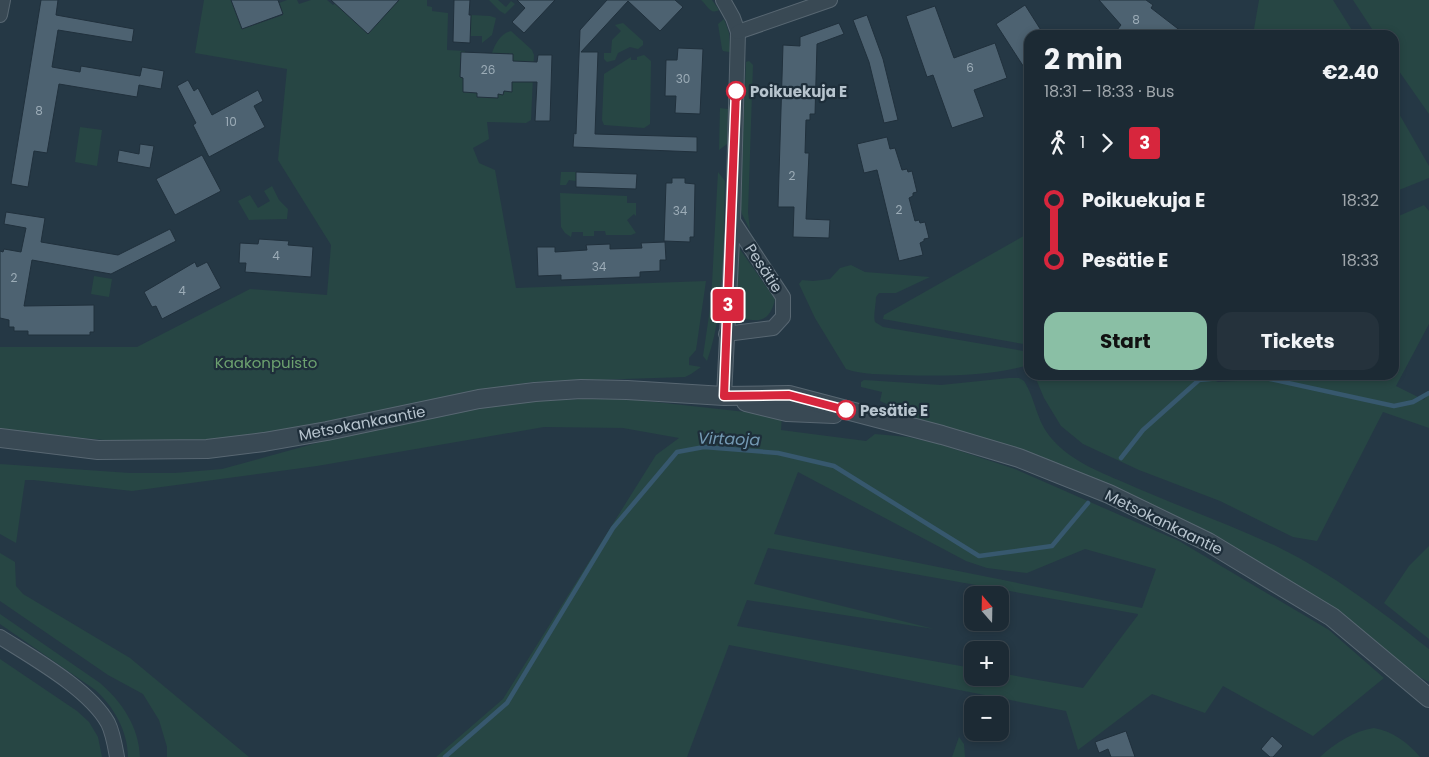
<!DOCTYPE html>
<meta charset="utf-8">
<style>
:root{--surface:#1c2a34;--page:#25323c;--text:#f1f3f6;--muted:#a0a7ac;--line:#3a464f;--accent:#8abfa5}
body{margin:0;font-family:Poppins,sans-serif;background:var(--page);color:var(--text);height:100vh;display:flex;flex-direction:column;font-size:19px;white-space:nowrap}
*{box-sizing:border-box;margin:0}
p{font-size:16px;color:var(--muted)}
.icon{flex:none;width:28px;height:28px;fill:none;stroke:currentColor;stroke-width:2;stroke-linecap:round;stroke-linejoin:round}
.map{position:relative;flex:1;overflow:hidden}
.drawer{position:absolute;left:1024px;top:30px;width:375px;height:350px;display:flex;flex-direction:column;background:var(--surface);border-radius:15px;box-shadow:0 2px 8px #0003,0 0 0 1px var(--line)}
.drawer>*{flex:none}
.badge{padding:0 10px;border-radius:4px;font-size:18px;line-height:32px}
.needle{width:32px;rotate:340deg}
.fabs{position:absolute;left:964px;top:586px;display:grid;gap:10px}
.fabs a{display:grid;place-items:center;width:45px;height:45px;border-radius:10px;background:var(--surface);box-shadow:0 2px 8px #0003,0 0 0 1px var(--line);font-size:25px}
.map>.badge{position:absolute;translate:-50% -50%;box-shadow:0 0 0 2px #fff}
.legs{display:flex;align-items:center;gap:8px;height:55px;padding:0 20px;font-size:16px}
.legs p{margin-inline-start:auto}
.overview{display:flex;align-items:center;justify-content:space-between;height:85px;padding:0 20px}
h1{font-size:28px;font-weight:700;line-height:38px}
.action{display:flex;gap:10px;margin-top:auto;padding:10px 20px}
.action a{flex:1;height:58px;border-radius:15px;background:var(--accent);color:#111;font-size:20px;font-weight:700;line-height:58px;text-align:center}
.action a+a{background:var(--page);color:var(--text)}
ul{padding:0 20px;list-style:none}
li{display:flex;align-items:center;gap:18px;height:60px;font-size:19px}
li i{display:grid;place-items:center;width:8px;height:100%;margin:0 6px;background:currentColor}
li i::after{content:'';width:12px;height:12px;margin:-6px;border:4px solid;border-radius:50%;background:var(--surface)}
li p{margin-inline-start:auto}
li:first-child i{background:linear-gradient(#0000 50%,currentColor 0)}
li:last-child i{background:linear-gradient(currentColor 50%,#0000 0)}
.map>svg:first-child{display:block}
</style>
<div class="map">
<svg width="1429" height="757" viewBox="0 0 1429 757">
<rect width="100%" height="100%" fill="#253845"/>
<g fill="#274644" fill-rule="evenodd">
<path d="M204,0H231L242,29L283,15L279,3L287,0H297L299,4L311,0H327L333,5L336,3L368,33L397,0H427V6L432,7V11L448,13L447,50L465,51L464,58H460V77L463,78V92L477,93V97L498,98V94H503L504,91H512V82H516L517,61H513V54L492,53C495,44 501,33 511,31L532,50L534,55L531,120L526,123L487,122L489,139L473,148L479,163L495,170L516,288L706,281L696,350L689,358V365L701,367L691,374L685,377L534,382L478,390L325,424L263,434L207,440H104L21,432L0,428V347H137L250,289L327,295L331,245L278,160L287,69L195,53Z"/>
<polygon points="489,0 498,0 506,7 511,1 515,4 505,14 500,11"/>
<path d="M701,0H712L719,10C710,15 708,6 701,0Z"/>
<polygon points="1259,0 1333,0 1355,35 1253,35"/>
<polygon points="1353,0 1429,0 1429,114 1394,64 1394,35 1376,35"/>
<polygon points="471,15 490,16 496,18 492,35 482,43 482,36 470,36"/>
<polygon points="724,19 729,33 730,52 723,51 722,49 718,24"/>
<polygon points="623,23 643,41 643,45 638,49 630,47 618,53 615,60 607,62 604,59 604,53 611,53 612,40 621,31 615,25"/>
<polygon points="644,55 651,61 650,124 644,128 604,125 602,120 604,74 631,57 631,60 637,60 637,57"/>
<polygon points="749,61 753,65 748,212 750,230 742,214 740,206 746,62"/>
<polygon points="1394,105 1429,166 1429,178 1394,192"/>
<polygon points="720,108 728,109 727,144 719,150"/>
<polygon points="80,127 102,130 97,166 75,162"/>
<polygon points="561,172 576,172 576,181 569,180 566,185 560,185"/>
<path d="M718,172L725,181C723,238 726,308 707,361L703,356L711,302Z"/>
<polygon points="272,186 279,200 288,209 287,219 249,220 238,201 250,195 258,208 270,201 264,191"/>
<polygon points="560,193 627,196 627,203 636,203 636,216 634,214 627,220 636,233 631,235 606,235 605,231 594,231 594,236 583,236 583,232 572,232 571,237 565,233 561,227"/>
<polygon points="1424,205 1429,211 1429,324 1396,386 1424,400 1429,392 1429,428 1383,412 1317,541 1293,537 1220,501 1139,470 1083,444 1061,426 1044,398 1036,379 1038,375 1201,375 1218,382 1255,380 1258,375 1394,375 1394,218"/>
<polygon points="1029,233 1029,345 883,319 884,315"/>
<path d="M739,248L775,299C771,318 762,324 743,318L736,299Z"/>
<path d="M851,265L865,272L930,277L896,293H879L876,297C876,305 873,316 875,322L883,327L1029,352V365C984,377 945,376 899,375C883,374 862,375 846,369L815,318L799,284L802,280L813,281L830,279L840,268Z"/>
<polygon points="94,276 112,279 109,297 91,294"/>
<path d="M1009,378H1019L1024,381C1036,400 1036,421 1052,439C1070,460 1099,472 1123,482C1174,505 1227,523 1278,547C1333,574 1381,611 1429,649V682L1400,667L1333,615L990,441L922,420L880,401L882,392L861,387V382L864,380L941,385Z"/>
<path d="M582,399H628L782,416L781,430L866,441L875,434L908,437L939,444L1015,469L1179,541L1329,630L1384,678L1313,736L1223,686L1205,713L1152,694L1078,750L1066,711L729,645L687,757H436L503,699L656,455L679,438L623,428L544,427L317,466L132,491L33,480H25L16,543L0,534V464L130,473H175L222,469L331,439L481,407L536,401ZM798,472L966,561L987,568L1027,573L1085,549L1156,569L1142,608L774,534ZM768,548L1138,614V615L1083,688L1000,673V678H972V668L737,626L747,600L934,629L754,584Z"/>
<polygon points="1429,546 1429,639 1384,603 1409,566"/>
<polygon points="0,553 15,562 16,586 23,594 130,658 249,757 167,757 167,747 159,720 143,694 108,675 0,601"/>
<path d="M0,614L100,683C122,702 139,727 140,757H128C128,731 113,705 94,689L0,624Z"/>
<polygon points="0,659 77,711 89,722 98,737 102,757 0,757"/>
<path d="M1374,728C1394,732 1407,742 1420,757H1320C1335,743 1354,731 1374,728Z"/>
<polygon points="959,737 964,744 965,757 952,757"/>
</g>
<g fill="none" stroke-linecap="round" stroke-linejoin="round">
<g stroke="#37586e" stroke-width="4.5">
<polyline points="1121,458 1143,430 1199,380 1252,375 1394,406 1413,402 1429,393"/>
<polyline points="445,757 507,703 613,528 677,452 704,447 778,453 834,466 979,556 1052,546 1088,503"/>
</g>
</g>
<g fill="#4d6271" stroke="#20303c">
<polygon points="41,0 58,0 56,15 134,29 132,42 58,30 52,67 80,72 81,66 140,76 142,67 164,71 161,89 139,85 137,97 59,84 47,153 34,151 28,187 11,184"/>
<polygon points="231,0 278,0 283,14 242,29"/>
<polygon points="331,0 399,0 368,34"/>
<polygon points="454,0 470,0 469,15 471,15 470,43 453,42"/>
<polygon points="517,0 555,0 524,33 512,22 525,8"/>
<polygon points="607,0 675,0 683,7 660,31 628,1 581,52 598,52 595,134 697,137 697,152 573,147 574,133 576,134 580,30"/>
<polygon points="1099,0 1146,0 1153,5 1151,8 1186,35 1113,35 1121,25"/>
<polygon points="1025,5 1044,35 1029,35 1029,75 996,24"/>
<polygon points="935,6 954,58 995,43 1007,78 974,90 984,117 952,128 933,75 927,77 906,16"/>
<polygon points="867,15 883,59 898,120 884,123 869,62 853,20"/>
<polygon points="839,23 844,34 817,44 815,114 810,114 810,120 806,120 805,153 809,153 806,219 830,220 829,238 793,237 794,207 778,207 783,45 800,46 800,37"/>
<polygon points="678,48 703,49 700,114 675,113 676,96 665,96 666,60 677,60"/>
<polygon points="461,52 513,54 513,61 537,62 538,55 552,55 550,121 535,121 537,82 512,82 512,92 504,91 503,95 498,94 498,98 477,97 477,93 463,92 463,78 460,77"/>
<polygon points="188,80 194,91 198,88 212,115 258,90 263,101 254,106 265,127 209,157 193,125 196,123 177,86"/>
<polygon points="887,137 890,149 895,148 902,170 907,169 908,172 912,171 917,192 913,193 913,196 909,198 915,221 919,220 920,223 925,222 929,238 924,239 924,241 920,243 923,255 899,261 877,170 864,173 857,144"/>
<polygon points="140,144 154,146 150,168 117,162 119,150 139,154"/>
<polygon points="202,155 221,191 175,215 156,179"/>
<polygon points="576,172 637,174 636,189 576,187"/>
<polygon points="672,178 685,178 685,183 695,184 694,237 690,237 690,242 664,241 666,183 672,183"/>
<polygon points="6,212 45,218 41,242 118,255 170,229 176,241 111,274 32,260 24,306 94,305 94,332 90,332 90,335 28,335 28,331 14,331 14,327 9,327 9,320 0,318 0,251 3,252 4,249 21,252 26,228 4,224"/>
<polygon points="259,239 289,241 288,245 313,247 311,277 245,272 246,263 239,263 240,243 258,244"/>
<polygon points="665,242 666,260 660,260 660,271 640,272 640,277 561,280 561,275 538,276 537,247 555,247 555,252 587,250 586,245 610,244 610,249 642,248 641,243"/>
<polygon points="195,262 197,267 207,262 221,288 162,319 156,306 152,307 144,292"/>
<polygon points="1126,731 1135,757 1111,757 1108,749 1099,753 1095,742"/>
<polygon points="1272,736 1283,746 1273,757 1270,757 1261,749"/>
</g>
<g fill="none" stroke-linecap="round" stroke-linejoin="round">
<defs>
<g id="minor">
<polyline points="723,0 733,18 738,32 733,221 724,396"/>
<polyline points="0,15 3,0"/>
<polyline points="738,32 830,0"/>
<polyline points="726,334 773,328 783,317 783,297 733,221"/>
<path d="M0,637C33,658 89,689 108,723C113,733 115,746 117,757"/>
</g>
<g id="tertiary">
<polyline points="746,402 787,412 834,414"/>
<polyline points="0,438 98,450 207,449 264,442 327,431 479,399 535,392 581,389 627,390 724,396 789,395 942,435 1019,458 1109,494 1208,542 1332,617 1429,698"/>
</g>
</defs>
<use href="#minor" stroke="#586772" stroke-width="16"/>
<use href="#tertiary" stroke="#586772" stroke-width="20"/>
<use href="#minor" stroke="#394954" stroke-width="14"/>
<use href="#tertiary" stroke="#394954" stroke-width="18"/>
</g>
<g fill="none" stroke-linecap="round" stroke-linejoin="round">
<defs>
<polyline id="line-1" points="736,91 724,396 789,395 846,410"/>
</defs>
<use href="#line-1" stroke="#fff" stroke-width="11"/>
<use href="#line-1" stroke="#d7263d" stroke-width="8"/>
</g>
<g fill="#fff" stroke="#d7263d" stroke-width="2.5">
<circle cx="736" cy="91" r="9"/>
<circle cx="846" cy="410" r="9"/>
</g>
<g text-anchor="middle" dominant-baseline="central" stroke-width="4.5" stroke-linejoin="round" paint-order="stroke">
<g font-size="12" fill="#9cacb7">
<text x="1136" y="19">8</text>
<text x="970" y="67">6</text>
<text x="488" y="69">26</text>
<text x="683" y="78">30</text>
<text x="39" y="110">8</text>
<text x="231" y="121">10</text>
<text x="792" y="175">2</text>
<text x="899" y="209">2</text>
<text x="680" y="210">34</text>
<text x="276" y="255">4</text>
<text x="599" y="266">34</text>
<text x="14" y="277">2</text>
<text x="182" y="290">4</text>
</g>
<g font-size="15" font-weight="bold" fill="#b7c4ce" stroke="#1e2e3a" text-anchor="start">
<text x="750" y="91">Poikuekuja E</text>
<text x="860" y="410">Pesätie E</text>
</g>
<g font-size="15" fill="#b7c4ce" stroke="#1e2e3a">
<text transform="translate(764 268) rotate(57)">Pesätie</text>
<text transform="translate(362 423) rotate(-11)">Metsokankaantie</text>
<text transform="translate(1164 522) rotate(26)">Metsokankaantie</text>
</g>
<g font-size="15" fill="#6ca16f" stroke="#1e2e3a">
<text x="266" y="362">Kaakonpuisto</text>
</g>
<g font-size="16" font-style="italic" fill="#749ab4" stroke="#1e2e3a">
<text transform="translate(729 439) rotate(2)">Virtaoja</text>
</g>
</g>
</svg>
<div class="fabs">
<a><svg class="needle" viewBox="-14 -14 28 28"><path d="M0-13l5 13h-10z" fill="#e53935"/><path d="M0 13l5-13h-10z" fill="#a0a7ac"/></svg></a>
<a>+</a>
<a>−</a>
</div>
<b class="badge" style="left:728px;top:305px;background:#d7263d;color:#fff">3</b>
<section class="drawer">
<div class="overview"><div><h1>2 min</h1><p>18:31 – 18:33 · Bus</p></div><b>€2.40</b></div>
<div class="legs"><svg class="icon" aria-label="walk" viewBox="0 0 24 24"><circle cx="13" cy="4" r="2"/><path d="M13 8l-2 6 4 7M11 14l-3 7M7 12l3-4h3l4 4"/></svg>1<svg class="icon" aria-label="forward" viewBox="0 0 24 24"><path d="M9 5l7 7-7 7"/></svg><b class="badge" style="background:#d7263d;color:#fff">3</b></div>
<ul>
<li><i style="color:#d7263d"></i><b>Poikuekuja E</b><p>18:32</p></li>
<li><i style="color:#d7263d"></i><b>Pesätie E</b><p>18:33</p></li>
</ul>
<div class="action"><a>Start</a><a>Tickets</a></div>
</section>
</div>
